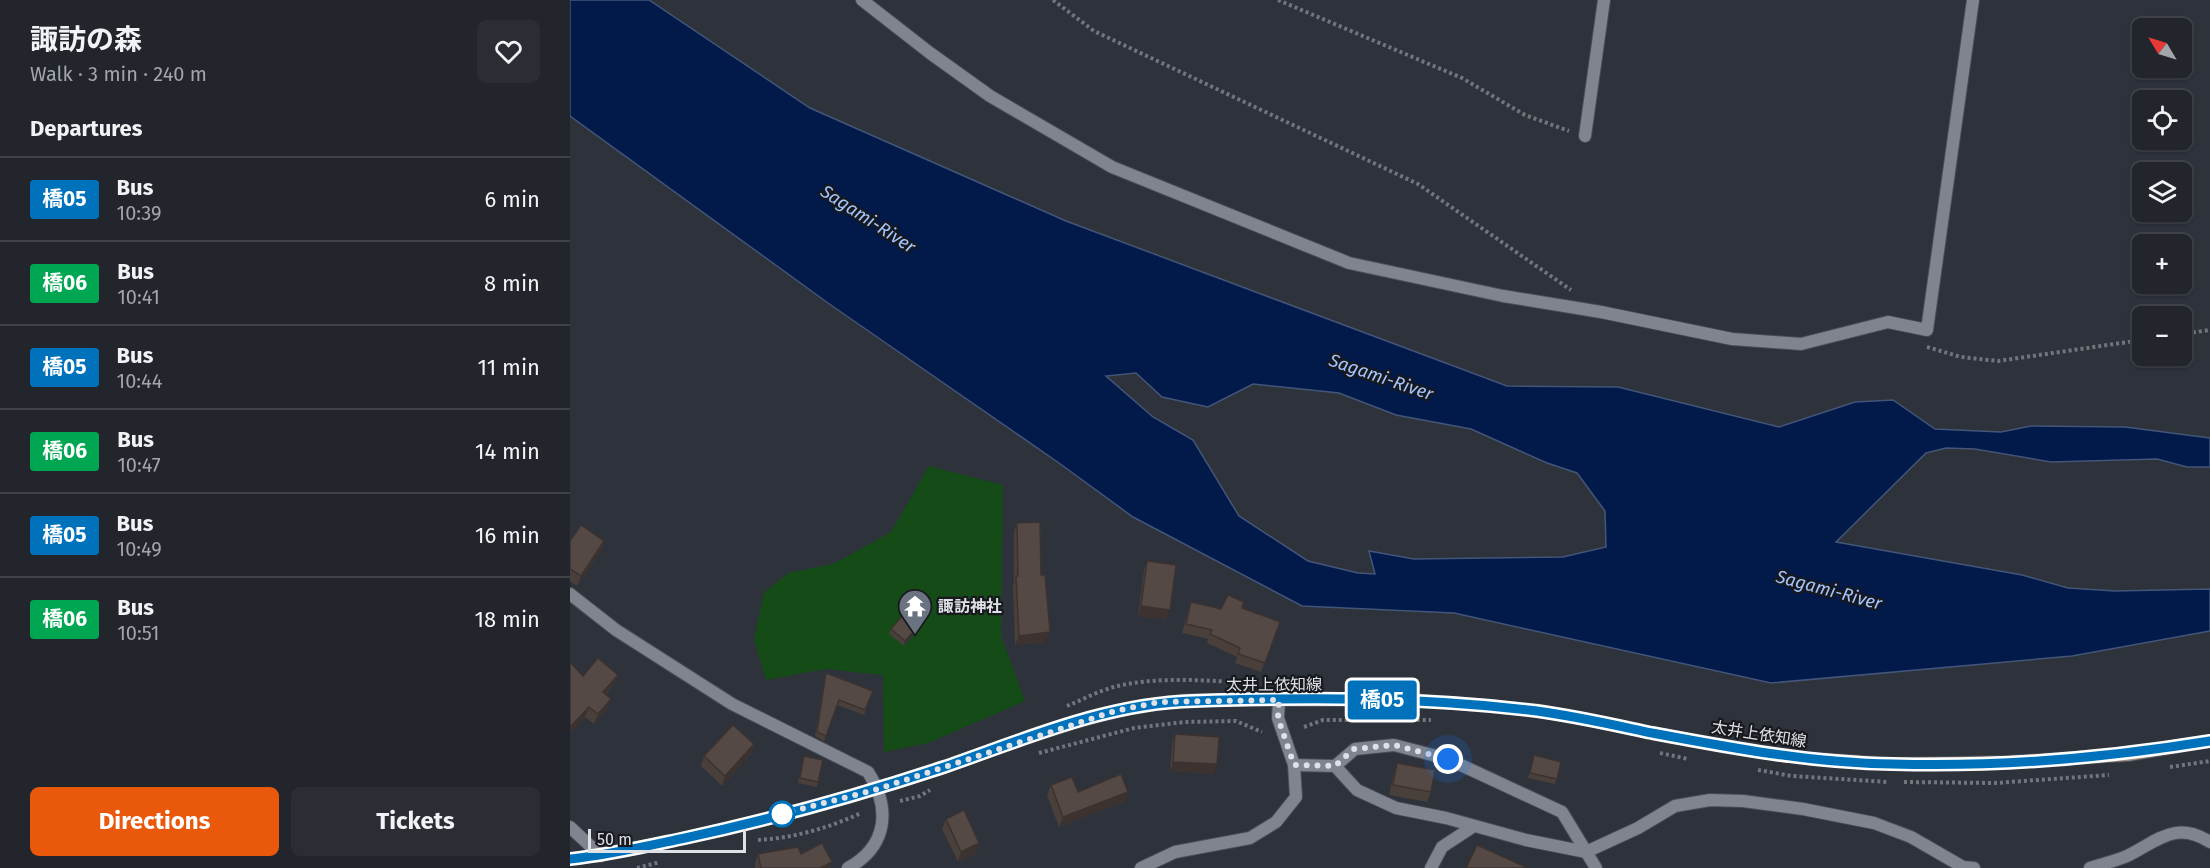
<!DOCTYPE html>
<meta charset="utf-8">
<style>
:root{--surface:#22262c;--page:#2a2e34;--text:#f1f3f6;--muted:#a2a5a9;--line:#3f4348;--accent:#ea580c}
body{margin:0;font-family:"Fira Sans","Noto Sans JP",sans-serif;background:var(--page);color:var(--text);height:100vh;display:flex;flex-direction:column;font-size:22px;white-space:nowrap}
*{box-sizing:border-box;margin:0}
p{font-size:20px;color:var(--muted)}
.icon{flex:none;width:33px;height:33px;fill:none;stroke:currentColor;stroke-width:2;stroke-linecap:round;stroke-linejoin:round}
.map{position:relative;flex:1;overflow:hidden}
.sheet{display:flex;flex-direction:column;background:var(--surface);width:570px}
.sheet>*{flex:none}
.badge{padding:0 12px;border-radius:4px;font-size:21px;line-height:39px}
.needle{width:39px;rotate:308deg}
.controls{position:absolute;left:1562px;top:18px;display:grid;gap:12px}
.controls a{display:grid;place-items:center;width:60px;height:60px;border-radius:9px;background:var(--surface);box-shadow:0 2px 4px #0004,0 0 0 2px var(--line);font-size:30px}
.scale{position:absolute;left:18px;bottom:15px;width:158px;box-sizing:border-box;padding-left:6px;border:3px solid #dee1e6;border-top:0;font-size:16px;line-height:21px;white-space:nowrap;color:#dee1e6;-webkit-text-stroke:4px #17191e;paint-order:stroke}
.you{position:absolute;width:30px;height:30px;margin:-15px;border:4px solid #fff;border-radius:50%;background:#1a73e8;box-shadow:0 0 0 9px #1a73e833}
.map>.badge{position:absolute;translate:-50% -50%;box-shadow:0 0 0 3px #fff}
h2{padding:0 30px;font-size:22px;line-height:54px}
.round{display:grid;place-items:center;flex:none;width:63px;height:63px;border-radius:9px;background:var(--page)}
.overview{display:flex;align-items:center;justify-content:space-between;height:102px;padding:0 30px}
h1{font-size:28px;font-weight:700;line-height:45px}
.action{display:flex;gap:12px;margin-top:auto;padding:12px 30px}
.action a{flex:1;height:69px;border-radius:9px;background:var(--accent);color:#fff;font-size:24px;font-weight:700;line-height:69px;text-align:center}
.action a+a{background:var(--page);color:var(--text)}
ul{padding:0;list-style:none}
li{display:flex;align-items:center;gap:18px;height:84px;padding:0 30px;border-top:2px solid var(--line)}
li div{flex:1}
li b{display:block;font-size:22px}
li em{font-style:normal}
li .badge{min-width:66px;font-weight:700;text-align:center}
main{display:flex;flex:1;min-height:0}
.map>svg:first-child{display:block}
</style>
<main>
<section class="sheet">
<div class="overview"><div><h1>諏訪の森</h1><p>Walk · 3 min · 240 m</p></div><a class="round"><svg class="icon" aria-label="heart" viewBox="0 0 24 24"><path d="M12 20l-8-8c-3-5 5-10 8-4 3-6 11-1 8 4z"/></svg></a></div>
<h2>Departures</h2>
<ul>
<li><span class="badge" style="background:#0072bc;color:#fff">橋05</span><div><b>Bus</b><p>10:39</p></div><em>6 min</em></li>
<li><span class="badge" style="background:#00a651;color:#fff">橋06</span><div><b>Bus</b><p>10:41</p></div><em>8 min</em></li>
<li><span class="badge" style="background:#0072bc;color:#fff">橋05</span><div><b>Bus</b><p>10:44</p></div><em>11 min</em></li>
<li><span class="badge" style="background:#00a651;color:#fff">橋06</span><div><b>Bus</b><p>10:47</p></div><em>14 min</em></li>
<li><span class="badge" style="background:#0072bc;color:#fff">橋05</span><div><b>Bus</b><p>10:49</p></div><em>16 min</em></li>
<li><span class="badge" style="background:#00a651;color:#fff">橋06</span><div><b>Bus</b><p>10:51</p></div><em>18 min</em></li>
</ul>
<div class="action"><a>Directions</a><a>Tickets</a></div>
</section>
<div class="map">
<svg width="1640" height="868" viewBox="0 0 1640 868">
<rect width="100%" height="100%" fill="#2d323b"/>
<polygon fill="#144b17" points="359,466 433,485 431,636 455,701 358,743 314,752 313,675 256,669 196,680 184,639 194,593 218,573 263,564 321,532"/>
<path fill="#011a4a" stroke="#435679" stroke-width="1.5" fill-rule="evenodd" d="M0,0H79L240,108L496,221L937,386L1048,387L1209,427L1285,402L1323,400L1365,429L1431,432L1461,426L1555,427L1640,438V467H1617L1587,459L1481,462L1405,449L1376,448L1356,453L1266,542L1452,575L1498,588L1545,591L1640,589V631L1502,656L1201,683L884,613L732,606L563,517L489,463L258,303L0,116ZM566,373L592,397L638,407L683,384L769,393L826,415L901,429L977,463L1007,473L1035,511L1036,547L993,557L844,559L799,551L805,574L788,573L738,561L669,516L623,440L583,417L536,376Z"/>
<g fill="none" stroke-linecap="round" stroke-linejoin="round">
<defs>
<g id="lane">
<polyline points="724,765 765,766 787,790 826,808 876,818 956,840 1016,852 1068,828 1105,806 1140,800 1173,801 1233,809 1304,823 1341,837 1393,867 1404,868"/>
<polyline points="765,766 785,749 824,745 878,759 992,812 1026,868"/>
<polyline points="861,868 872,847 904,826"/>
<path d="M1520,868C1532,864 1545,861 1557,856C1588,841 1605,820 1640,842"/>
</g>
<g id="street">
<polyline points="292,0 360,53 420,96 542,167 779,263 933,296 1031,312 1162,339 1231,344 1318,322 1357,330 1403,0"/>
<polyline points="1015,136 1034,0"/>
<path d="M0,594L46,630L162,704L298,772C321,808 318,846 278,868"/>
<polyline points="0,827 31,856"/>
<polyline points="571,868 605,852 680,838 706,822 726,797 724,765 708,718 709,700"/>
</g>
<path id="secondary" d="M0,859C39,855 77,846 116,838C202,819 287,796 370,768C453,740 536,705 624,700H840L909,705L972,711L1150,746L1234,758L1322,764L1437,762L1558,755L1640,741"/>
</defs>
<use href="#lane" stroke="#494d55" stroke-width="14"/>
<use href="#street" stroke="#494d55" stroke-width="14"/>
<use href="#secondary" stroke="#494d55" stroke-width="14"/>
<g stroke="#71767d" stroke-width="4" stroke-dasharray="3 3" stroke-linecap="butt">
<polyline points="483,0 524,31 848,184 1001,290"/>
<polyline points="708,0 892,78 955,115 999,131"/>
<polyline points="1611,334 1640,330"/>
<polyline points="1357,347 1391,357 1428,361 1572,340"/>
<path d="M497,706C512,700 528,691 544,687C581,677 628,680 665,682"/>
<polyline points="734,727 753,720 861,720"/>
<polyline points="469,753 564,728 615,722 666,721 692,732"/>
<polyline points="1090,753 1118,759"/>
<polyline points="1600,767 1640,761"/>
<polyline points="1188,770 1222,776 1318,782"/>
<polyline points="1334,782 1425,783 1539,775"/>
<polyline points="330,801 350,796 360,790"/>
<path d="M188,840C223,838 259,828 291,813"/>
<polyline points="67,868 90,862"/>
</g>
<use href="#lane" stroke="#7f848f" stroke-width="12"/>
<use href="#street" stroke="#7f848f" stroke-width="12"/>
<use href="#secondary" stroke="#a18a7f" stroke-width="12"/>
</g>
<g fill="#493f3b">
<polygon points="447,523 471,575 476,642 445,645 443,586 444,581 444,532"/>
<polygon points="0,541 34,541 31,551 7,586 0,581"/>
<polygon points="577,561 596,620 568,616 574,570"/>
<polygon points="621,602 651,609 674,602 672,608 710,622 691,672 665,663 667,657 637,643 638,639 612,633 618,611"/>
<polygon points="348,627 346,632 334,646 319,634 321,629"/>
<polygon points="0,662 13,676 48,675 44,684 36,695 41,699 37,709 24,724 15,717 0,733"/>
<polygon points="256,673 303,691 294,715 267,705 254,741 245,736 255,678"/>
<polygon points="605,734 644,774 600,771 602,744"/>
<polygon points="184,744 181,754 152,786 131,766 134,756"/>
<polygon points="964,755 987,779 985,784 958,778"/>
<polygon points="234,756 248,782 247,787 228,783"/>
<polygon points="827,763 861,792 857,802 819,795 824,773"/>
<polygon points="481,785 508,792 555,801 489,827 477,795"/>
<polygon points="376,819 409,843 406,853 388,862 372,829"/>
<polygon points="188,854 231,854 260,868 185,868 185,864"/>
</g>
<g fill="#3c3330">
<polygon points="34,541 31,551 7,586 11,576"/>
<polygon points="571,606 600,610 596,620 568,616"/>
<polygon points="348,627 346,632 334,646 335,641"/>
<polygon points="480,632 476,642 445,645 449,636"/>
<polygon points="48,675 44,684 29,702 33,692"/>
<polygon points="41,699 37,709 24,724 28,714"/>
<polygon points="19,707 15,717 0,733 0,727"/>
<polygon points="184,744 181,754 152,786 155,776"/>
<polygon points="603,762 647,764 644,774 600,771"/>
<polygon points="558,792 555,801 489,827 493,817"/>
<polygon points="409,843 406,853 388,862 391,852"/>
<polygon points="262,862 260,868 250,868"/>
</g>
<g fill="#554945" stroke="#3c3330" stroke-width="1.5">
<polygon points="470,522 471,575 475,575 480,632 449,636 446,576 448,576 447,523"/>
<polygon points="11,525 34,541 11,576 0,569 0,541"/>
<polygon points="577,561 606,565 600,610 571,606"/>
<polygon points="658,595 674,602 672,608 710,622 695,663 668,654 670,648 640,634 642,630 616,624 621,602 651,609"/>
<polygon points="334,614 348,627 335,641 321,629"/>
<polygon points="28,658 48,675 33,692 41,699 28,714 19,707 0,727 0,662 13,676"/>
<polygon points="256,673 303,691 295,710 269,700 256,736 247,732"/>
<polygon points="163,725 184,744 155,776 134,756"/>
<polygon points="605,734 649,737 647,764 603,762"/>
<polygon points="964,755 991,762 987,779 960,773"/>
<polygon points="234,756 253,760 248,782 230,778"/>
<polygon points="827,763 865,770 861,792 823,785"/>
<polygon points="551,774 558,792 493,817 481,785 502,777 508,792"/>
<polygon points="394,810 409,843 391,852 376,819"/>
<polygon points="252,843 262,862 250,868 191,868 188,854 228,847 231,854"/>
<polygon points="907,845 958,868 896,868"/>
</g>
<g fill="none" stroke-linecap="round" stroke-linejoin="round">
<defs>
<path id="line" d="M0,859C39,855 77,846 115,838C203,819 289,795 374,767C455,739 537,703 624,701C738,697 854,697 967,711C1005,716 1044,725 1082,733C1162,748 1242,763 1323,764C1429,767 1536,758 1640,741"/>
</defs>
<use href="#line" stroke="#fff" stroke-width="14"/>
<use href="#line" stroke="#0072bc" stroke-width="9"/>
<polyline stroke="#dee1e6" stroke-width="6" stroke-dasharray="0 10.8" points="212,814 308,789 545,711 589,702 709,700 708,718 724,765 765,766 784,749 824,745 878,759"/>
</g>
<defs>
<symbol id="temple-pin" viewBox="-11 -11 22 30"><path d="M0 17L-7.5 6A9.5 9.5 0 1 1 7.5 6Z" fill="#6b7280" stroke="#17191e"/><path d="M0-6L5-2H3V0L6.5 2.5H4V6H1.5V3h-3V6H-4V2.5H-6.5L-3 0V-2H-5Z" fill="#fff"/></symbol>
</defs>
<g fill-rule="evenodd">
<use href="#temple-pin" x="326" y="587" width="38" height="52"/>
</g>
<circle fill="#fff" stroke="#0072bc" stroke-width="3" cx="212" cy="814" r="12"/>
<g text-anchor="middle" dominant-baseline="central" stroke-width="4.5" stroke-linejoin="round" paint-order="stroke">
<g font-size="16" font-weight="bold" fill="#dee1e6" stroke="#17191e" text-anchor="start">
<text x="368" y="606">諏訪神社</text>
</g>
<g font-size="16" fill="#dee1e6" stroke="#17191e">
<text x="704" y="684">太井上依知線</text>
<text transform="translate(1189 734) rotate(9)">太井上依知線</text>
</g>
<g font-size="18" font-style="italic" fill="#a3c5ff" stroke="#17191e">
<text transform="translate(298 219) rotate(33)">Sagami-River</text>
<text transform="translate(811 377) rotate(19)">Sagami-River</text>
<text transform="translate(1259 590) rotate(15)">Sagami-River</text>
</g>
</g>
</svg>
<div class="controls">
<a><svg class="needle" viewBox="-14 -14 28 28"><path d="M0-13l5 13h-10z" fill="#e53935"/><path d="M0 13l5-13h-10z" fill="#a2a5a9"/></svg></a>
<a><svg class="icon" aria-label="locate" viewBox="0 0 24 24"><circle cx="12" cy="12" r="6"/><path d="M12 2v4M12 18v4M2 12h4M18 12h4"/></svg></a>
<a><svg class="icon" aria-label="layers" viewBox="0 0 24 24"><path d="M12 4l9 5-9 5-9-5zM3 14l9 5 9-5"/></svg></a>
<a>+</a>
<a>−</a>
</div>
<div class="scale">50 m</div>
<div class="you" style="left:878px;top:759px"></div>
<b class="badge" style="left:812px;top:700px;background:#0072bc;color:#fff">橋05</b>
</div>
</main>
